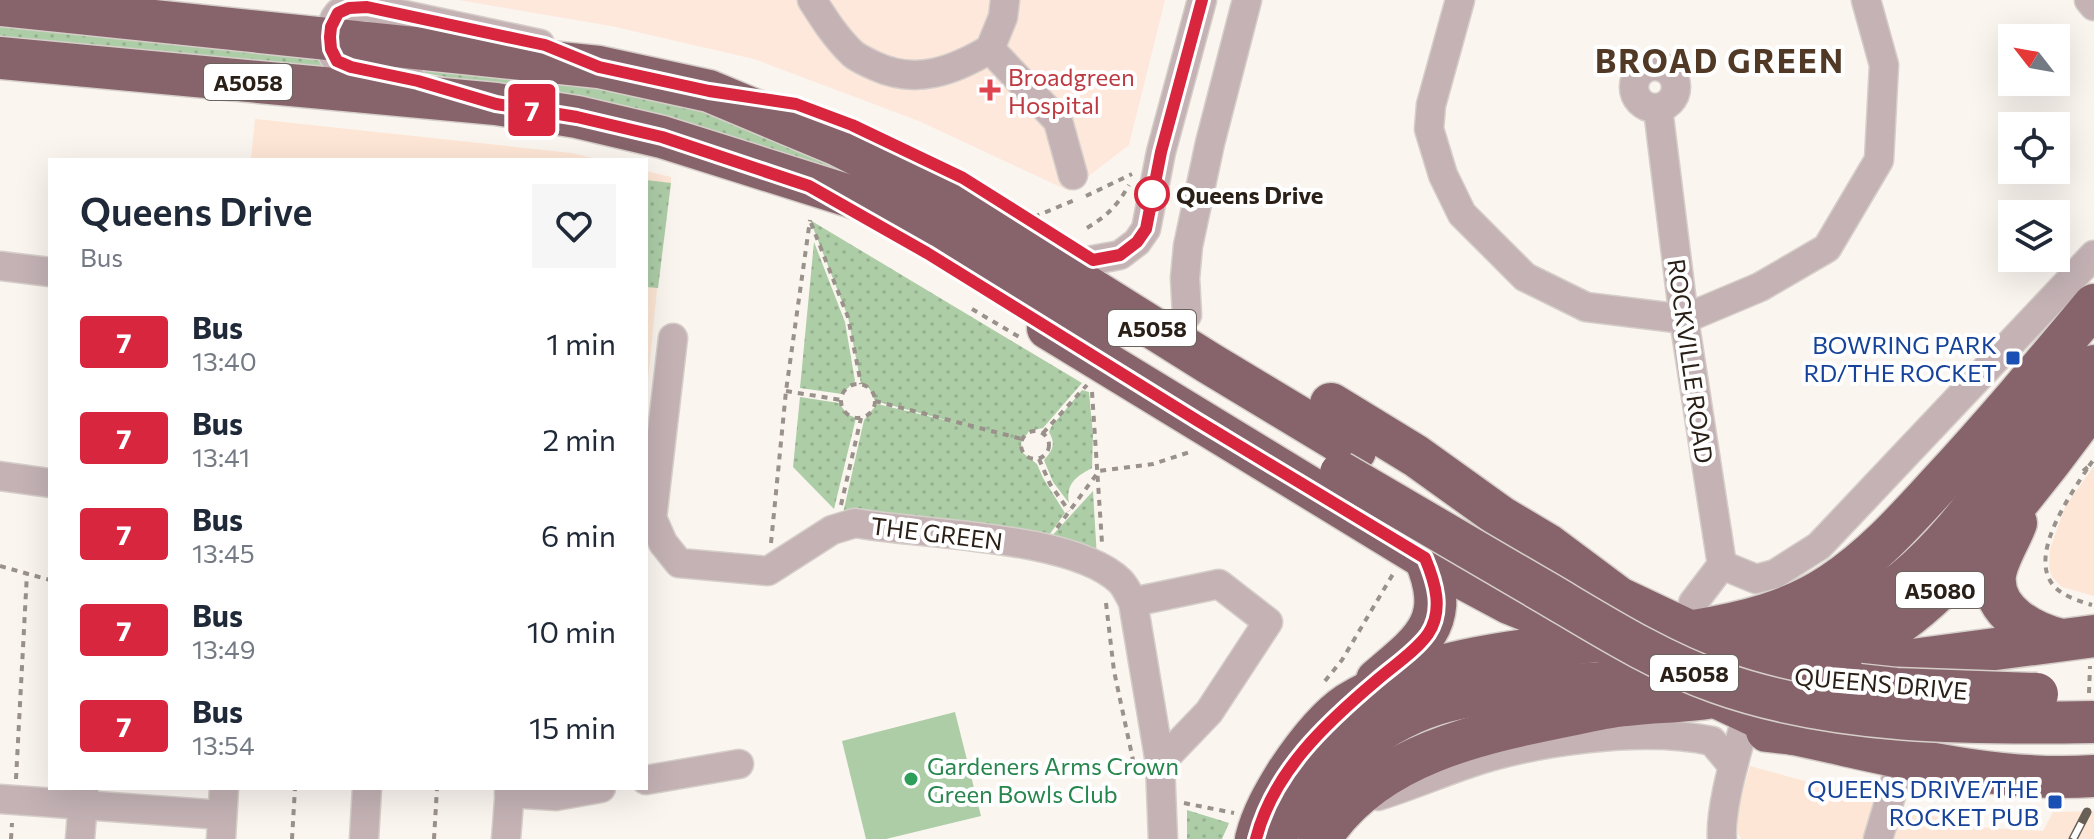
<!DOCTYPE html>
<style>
:root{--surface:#fff;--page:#f6f6f7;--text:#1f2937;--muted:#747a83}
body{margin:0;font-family:Commissioner,sans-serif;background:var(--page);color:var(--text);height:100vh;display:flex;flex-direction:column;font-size:30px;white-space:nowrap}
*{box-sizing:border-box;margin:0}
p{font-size:26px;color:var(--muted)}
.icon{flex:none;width:44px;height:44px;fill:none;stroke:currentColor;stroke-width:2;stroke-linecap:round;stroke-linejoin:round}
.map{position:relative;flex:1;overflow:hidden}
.sheet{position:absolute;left:48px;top:158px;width:600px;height:632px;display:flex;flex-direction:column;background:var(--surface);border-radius:0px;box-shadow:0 8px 32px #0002}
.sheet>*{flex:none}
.badge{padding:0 16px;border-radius:6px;font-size:28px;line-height:52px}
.needle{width:52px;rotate:301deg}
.fabs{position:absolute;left:1998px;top:24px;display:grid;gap:16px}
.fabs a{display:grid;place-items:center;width:72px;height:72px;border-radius:0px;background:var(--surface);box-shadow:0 8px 32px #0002;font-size:40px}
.map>.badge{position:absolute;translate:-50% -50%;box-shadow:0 0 0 4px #fff}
.round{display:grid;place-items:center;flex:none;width:84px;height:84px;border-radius:0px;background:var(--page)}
.head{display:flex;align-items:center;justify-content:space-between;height:136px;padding:0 32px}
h1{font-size:38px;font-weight:600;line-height:60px}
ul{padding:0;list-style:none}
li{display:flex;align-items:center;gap:24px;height:96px;padding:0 32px}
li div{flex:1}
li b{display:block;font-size:30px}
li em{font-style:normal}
li .badge{min-width:88px;font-weight:700;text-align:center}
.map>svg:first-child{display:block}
</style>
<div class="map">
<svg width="2094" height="839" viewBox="0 0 2094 839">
<defs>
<pattern id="green-dots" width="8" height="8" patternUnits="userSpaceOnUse" patternTransform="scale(2)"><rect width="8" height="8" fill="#adcda7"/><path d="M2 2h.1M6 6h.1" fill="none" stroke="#95b08f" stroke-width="1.8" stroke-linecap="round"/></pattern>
</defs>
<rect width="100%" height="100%" fill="#fbf5f0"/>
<g fill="#fde6d5">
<polygon points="255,119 572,153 600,160 251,160"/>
<polygon points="646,171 671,177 671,183 658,279 646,400"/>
<polygon points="2094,466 2094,596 2062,587 2052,577 2049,567 2050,549 2065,507"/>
<polygon points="1750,766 1974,827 2043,831 2053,812 2094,811 2094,839 1741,839 1738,833 1738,809"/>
</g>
<polygon fill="#fee7db" points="458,0 1165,0 1129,145 1069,191 919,121 754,59 611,26"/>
<g fill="url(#green-dots)">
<polygon points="0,17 318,51 344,74 0,44"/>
<polygon points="357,60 655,89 930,205 461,80"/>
<polygon points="646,180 671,183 658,288 646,287"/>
<polygon points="810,220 1082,383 1043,428 1029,431 1021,443 1023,453 1037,464 1043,478 1065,513 1047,538 842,518 864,420 877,404 957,423 875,401 869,388 861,384 848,317"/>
<polygon points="814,242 845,322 855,381 842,394 800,388"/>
<path d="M1082,390L1089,392L1093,435L1092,468C1075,477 1066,484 1069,503L1053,482L1044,460C1053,450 1056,444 1049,432L1051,427Z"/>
<polygon points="800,397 839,403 847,414 856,418 834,509 793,467"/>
<polygon points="1093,491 1097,558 1050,538"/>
<polygon points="1187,810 1229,823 1222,839 1187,839"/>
</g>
<polygon fill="#adcda7" points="955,712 981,816 886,839 866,839 842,741"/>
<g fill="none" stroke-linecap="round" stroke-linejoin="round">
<defs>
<g id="minor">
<path d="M812,0C824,19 836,38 853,54C859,59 867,62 875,66C916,85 953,71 990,49L1058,121L1073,175"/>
<polyline points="1460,0 1431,105 1429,129 1443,175 1462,214 1525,277 1586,307 1684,319 1760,287 1827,248 1879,160 1884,65 1866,0"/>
<polyline points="2089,0 2094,6"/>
<polyline points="990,49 1003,17 1005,0"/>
<circle cx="1655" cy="87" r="21"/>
<path d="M411,79C394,76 350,72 338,61C326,51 328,25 338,14C345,6 358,7 367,7L540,44"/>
<polyline points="1658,109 1684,319 1722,565 1693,603"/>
<polyline points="1093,260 1120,255 1137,242 1146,229 1161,152 1202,0"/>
<polyline points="0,266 50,272"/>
<polyline points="1187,315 1185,278 1188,246 1210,143 1247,0"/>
<path d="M673,338L652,518L663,543L679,563L768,571L832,530L855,523C922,535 1072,535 1120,581C1126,587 1129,595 1133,602L1160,763L1163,839"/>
<polyline points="0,476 50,483"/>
<polyline points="1722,565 1756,579 1775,574 1819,546 2094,255"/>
<polyline points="1133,602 1219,584 1268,622 1209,712 1160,763"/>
<polyline points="646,780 739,764"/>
<polyline points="509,793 556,796 601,788"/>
<path d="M1378,796C1407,787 1435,775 1464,765C1532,741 1642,726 1712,741L1733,766"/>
<polyline points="0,799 222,815"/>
<polyline points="80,839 84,789"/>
<polyline points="221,839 224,788"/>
<polyline points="364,839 367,788"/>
<polyline points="506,839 510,788"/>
<path d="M1722,839C1720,808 1735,759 1743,729"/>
<polyline points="1878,839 1902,759"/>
</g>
<g id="highway">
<polyline points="0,5 599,67 709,91 838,145 952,202 1209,363 1355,451"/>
<polyline points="0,58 496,104 577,117 662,137 878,205 963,246 1099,328"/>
<polyline points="1048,328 1425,558 1509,603 1610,644"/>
<polyline points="1331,404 1416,456 1501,517 1548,545 1619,598 1691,632 1750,651 1818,665"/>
<path d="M2016,523C2010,539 1997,559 1995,575C1991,612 2032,633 2061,640"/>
<path d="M1694,631C1742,623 1790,612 1832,584C1873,557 1905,521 1938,485C1992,427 2043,366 2094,305"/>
<path d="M1757,649C1808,630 1862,615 1905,580C1964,532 2001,465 2051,409C2065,394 2080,380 2094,366"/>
<polyline points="1837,664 1905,661 2094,636"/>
<path d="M1377,680C1423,641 1452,622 1425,558"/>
<polyline points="1712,695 1794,734"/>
<path d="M1767,731L1794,734C1894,755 1991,783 2094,776"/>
<path d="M1256,839C1262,815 1274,794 1287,773C1303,749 1324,720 1348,704C1415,661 1518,650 1596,641"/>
<path d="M1272,839C1316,779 1372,720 1447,701C1480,692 1516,689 1550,687C1578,685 1607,681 1636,682"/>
<path d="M1320,839C1380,745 1504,729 1604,708C1642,701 1681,703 1719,696C1768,687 1817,669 1862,646C1919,617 1960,570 2001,522C2034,483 2065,443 2094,402"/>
</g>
</defs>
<use href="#minor" stroke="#d6cfc9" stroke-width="31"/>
<use href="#highway" stroke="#d6cfc9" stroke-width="45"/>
<g stroke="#99918a" stroke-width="4" stroke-dasharray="6 6" stroke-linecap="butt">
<polyline points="1086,196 1132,174"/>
<polyline points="1034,217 1077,199"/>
<polyline points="811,223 848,317 861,384"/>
<path d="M1087,228C1107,216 1117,206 1129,185"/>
<polyline points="972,309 1021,338"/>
<circle cx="858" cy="401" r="17"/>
<polyline points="786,391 841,400"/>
<polyline points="1092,392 1102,543"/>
<polyline points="875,401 1022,439"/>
<circle cx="1035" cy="445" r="14"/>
<polyline points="1043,433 1087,385"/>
<polyline points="1039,459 1050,484 1069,511"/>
<polyline points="2089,466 2094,459"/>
<path d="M2083,471L2089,466C2071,494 2028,554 2053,585C2062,596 2079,601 2092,605"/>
<polyline points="841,505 861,418"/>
<polyline points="1057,528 1099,471 1153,464 1193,451"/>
<polyline points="771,543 786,391 810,220"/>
<polyline points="0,566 50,580"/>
<polyline points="1106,603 1114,671 1133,760"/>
<polyline points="1325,681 1342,660 1393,574"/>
<polyline points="2089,693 2090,666"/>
<polyline points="16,779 27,573"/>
<polyline points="1184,803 1234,813"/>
<polyline points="11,839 12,823"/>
<polyline points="292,839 295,788"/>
<polyline points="434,839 437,788"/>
</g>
<use href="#minor" stroke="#c4b2b5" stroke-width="28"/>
<use href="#highway" stroke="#87646b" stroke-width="42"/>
<defs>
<polyline id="rail" points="2073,839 2087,812"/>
</defs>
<use href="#rail" stroke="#685f57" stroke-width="9"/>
<use href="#rail" stroke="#fff" stroke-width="6" stroke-dasharray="18" stroke-linecap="butt"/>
<defs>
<g id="highway-bridge">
<path d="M1341,473C1411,514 1481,555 1550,595C1604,627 1658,661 1717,682C1834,724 1971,724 2094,722"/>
<polyline points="1859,685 1896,689 2037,694"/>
</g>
</defs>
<use href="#highway-bridge" stroke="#d6cfc9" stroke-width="45" stroke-linecap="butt"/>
<use href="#highway-bridge" stroke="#87646b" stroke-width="42"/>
</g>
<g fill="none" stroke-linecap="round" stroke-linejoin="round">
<defs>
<path id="line" d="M1202,0L1161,152L1146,229L1137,242L1120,255L1093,260L963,178L852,125L796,104L709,91L599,67L545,45L367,7L349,8L338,13L331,27L330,37L331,49L337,61L351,67L418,81L496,104L577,117L662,137L809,186L927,253L1198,421L1425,558C1435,582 1444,610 1428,634C1415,652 1393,666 1377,680C1326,723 1273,772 1256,839"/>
</defs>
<use href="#line" stroke="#fff" stroke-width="18"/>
<use href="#line" stroke="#d7263d" stroke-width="12"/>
</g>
<path fill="#e0444e" stroke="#fff" stroke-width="3" d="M986 78h8v8h8v8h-8v8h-8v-8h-8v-8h8z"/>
<circle fill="#fff" stroke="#d7263d" stroke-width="4" cx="1152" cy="194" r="16"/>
<g fill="#1a4fb4" stroke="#fff" stroke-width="3">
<rect x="2005" y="350" width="16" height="16" rx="4"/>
<rect x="2047" y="794" width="16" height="16" rx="4"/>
</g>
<circle fill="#2e9e5b" stroke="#fff" stroke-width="3" cx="911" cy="779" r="8"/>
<g text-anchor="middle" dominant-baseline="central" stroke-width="8" stroke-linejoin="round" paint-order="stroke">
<g fill="#fff" stroke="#6b635d" stroke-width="2">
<rect x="204" y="64" width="88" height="36" rx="6"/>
<rect x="1108" y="310" width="88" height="36" rx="6"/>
<rect x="1896" y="572" width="88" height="36" rx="6"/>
<rect x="1650" y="655" width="88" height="36" rx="6"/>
</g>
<g font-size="22" font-weight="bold" fill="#2b2017">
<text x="248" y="82">A5058</text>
<text x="1152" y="328">A5058</text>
<text x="1940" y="590">A5080</text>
<text x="1694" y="673">A5058</text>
</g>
<g font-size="24" fill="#be3a42" stroke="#fff" text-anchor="start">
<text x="1008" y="76">Broadgreen<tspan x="1008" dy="28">Hospital</tspan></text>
</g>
<g font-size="24" font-weight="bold" fill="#2b2017" stroke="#fff" text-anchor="start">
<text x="1176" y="194">Queens Drive</text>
</g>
<g font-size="24" fill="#164399" stroke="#fff" text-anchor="end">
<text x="1997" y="344">BOWRING PARK<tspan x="1997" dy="28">RD/THE ROCKET</tspan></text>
<text x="2039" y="788">QUEENS DRIVE/THE<tspan x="2039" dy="28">ROCKET PUB</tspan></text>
</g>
<g font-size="24" fill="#2b2017" stroke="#fff">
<text transform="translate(1691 361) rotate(82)">ROCKVILLE ROAD</text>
<text transform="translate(937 533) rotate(7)">THE GREEN</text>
<text transform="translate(1881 683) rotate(5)">QUEENS DRIVE</text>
</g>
<g font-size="24" fill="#27864d" stroke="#fff" text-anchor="start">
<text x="927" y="765">Gardeners Arms Crown<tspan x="927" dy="28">Green Bowls Club</tspan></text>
</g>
<g font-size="32" font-weight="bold" letter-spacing="2" fill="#513925" stroke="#fff">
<text x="1720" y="60">BROAD GREEN</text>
</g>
</g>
</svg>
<div class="fabs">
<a><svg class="needle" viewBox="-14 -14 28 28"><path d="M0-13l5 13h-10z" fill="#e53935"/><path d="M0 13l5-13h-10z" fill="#747a83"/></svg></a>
<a><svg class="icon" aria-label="locate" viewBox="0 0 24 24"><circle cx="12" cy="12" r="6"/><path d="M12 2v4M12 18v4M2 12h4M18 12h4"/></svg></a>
<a><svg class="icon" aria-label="layers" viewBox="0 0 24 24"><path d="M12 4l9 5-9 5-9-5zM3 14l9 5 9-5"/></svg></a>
</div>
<b class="badge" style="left:532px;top:110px;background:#d7263d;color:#fff">7</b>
<section class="sheet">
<div class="head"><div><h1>Queens Drive</h1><p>Bus</p></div><a class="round"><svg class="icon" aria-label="heart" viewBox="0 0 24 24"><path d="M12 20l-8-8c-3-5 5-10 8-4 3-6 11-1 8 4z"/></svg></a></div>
<ul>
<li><span class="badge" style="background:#d7263d;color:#fff">7</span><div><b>Bus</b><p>13:40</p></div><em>1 min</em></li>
<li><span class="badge" style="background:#d7263d;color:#fff">7</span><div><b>Bus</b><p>13:41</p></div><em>2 min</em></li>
<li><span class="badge" style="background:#d7263d;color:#fff">7</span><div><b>Bus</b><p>13:45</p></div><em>6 min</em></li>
<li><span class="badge" style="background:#d7263d;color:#fff">7</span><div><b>Bus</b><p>13:49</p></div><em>10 min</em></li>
<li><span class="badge" style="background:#d7263d;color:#fff">7</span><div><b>Bus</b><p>13:54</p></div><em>15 min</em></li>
</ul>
</section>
</div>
